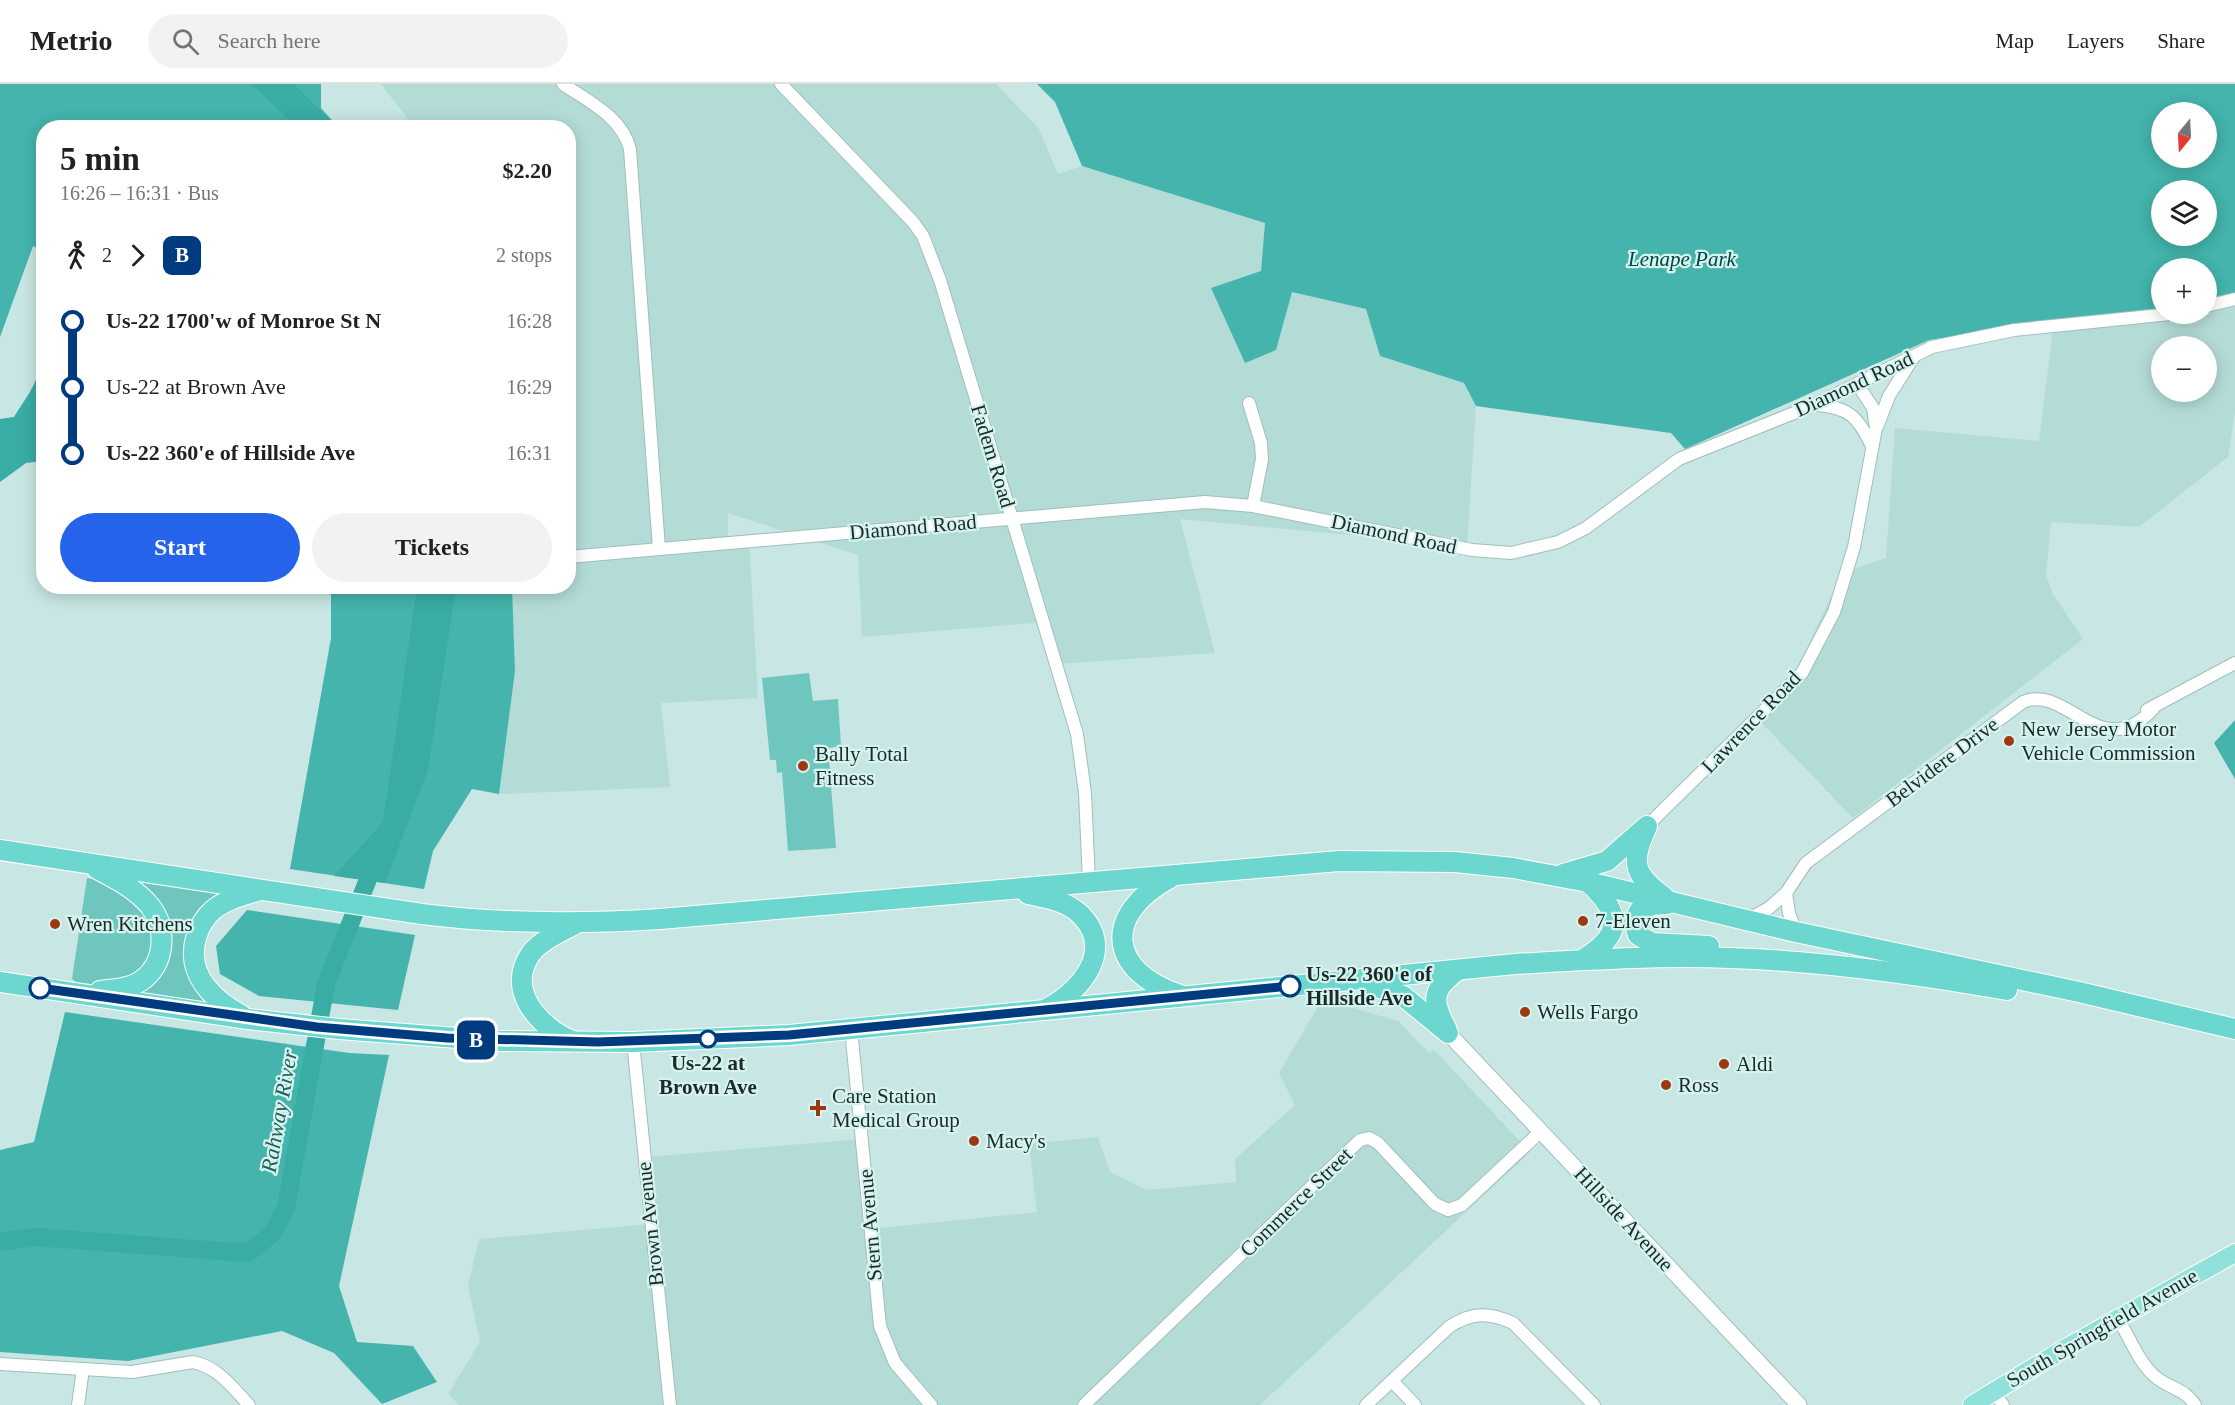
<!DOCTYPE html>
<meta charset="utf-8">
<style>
:root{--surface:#fff;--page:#f2f2f2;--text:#202124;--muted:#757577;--line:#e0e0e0;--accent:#2563eb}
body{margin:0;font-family:"Times New Roman",serif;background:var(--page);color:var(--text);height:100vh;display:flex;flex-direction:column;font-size:22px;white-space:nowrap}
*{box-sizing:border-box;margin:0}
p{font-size:20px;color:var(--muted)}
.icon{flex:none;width:33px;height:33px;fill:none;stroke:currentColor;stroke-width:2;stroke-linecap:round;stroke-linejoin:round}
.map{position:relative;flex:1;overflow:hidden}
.sheet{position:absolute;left:36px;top:36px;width:540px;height:474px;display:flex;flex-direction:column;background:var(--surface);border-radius:24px;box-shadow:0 3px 15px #0003}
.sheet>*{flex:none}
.badge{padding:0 12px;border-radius:9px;font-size:21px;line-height:39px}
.needle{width:39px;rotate:198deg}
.tools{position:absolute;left:2151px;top:18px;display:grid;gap:12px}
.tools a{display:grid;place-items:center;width:66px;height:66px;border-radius:50%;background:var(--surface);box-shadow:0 3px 15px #0003;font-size:30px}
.map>.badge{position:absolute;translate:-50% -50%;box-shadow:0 0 0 3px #fff}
.legs{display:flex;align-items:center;gap:9px;height:66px;padding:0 24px;font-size:20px}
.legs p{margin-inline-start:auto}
.headline{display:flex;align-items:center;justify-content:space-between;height:102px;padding:0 24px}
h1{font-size:33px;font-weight:700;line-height:45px}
.action{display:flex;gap:12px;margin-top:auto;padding:12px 24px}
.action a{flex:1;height:69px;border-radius:36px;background:var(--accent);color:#fff;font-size:24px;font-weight:700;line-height:69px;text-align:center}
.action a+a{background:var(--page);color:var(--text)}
ul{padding:0 24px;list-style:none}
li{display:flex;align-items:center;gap:21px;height:66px;font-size:22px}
li i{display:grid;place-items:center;width:9px;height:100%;margin:0 8px;background:currentColor}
li i::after{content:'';width:15px;height:15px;margin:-8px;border:4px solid;border-radius:50%;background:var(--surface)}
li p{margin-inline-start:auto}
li:first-child i{background:linear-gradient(#0000 50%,currentColor 0)}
li:last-child i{background:linear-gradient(currentColor 50%,#0000 0)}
header{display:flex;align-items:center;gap:36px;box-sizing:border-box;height:84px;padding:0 30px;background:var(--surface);border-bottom:2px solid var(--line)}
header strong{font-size:28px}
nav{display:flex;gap:33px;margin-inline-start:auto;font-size:21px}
.search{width:420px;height:54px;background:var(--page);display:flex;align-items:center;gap:15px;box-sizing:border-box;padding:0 21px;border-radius:33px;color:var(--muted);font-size:22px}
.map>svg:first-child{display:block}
</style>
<header>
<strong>Metrio</strong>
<div class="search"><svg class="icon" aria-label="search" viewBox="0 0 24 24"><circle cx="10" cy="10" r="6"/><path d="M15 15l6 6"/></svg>Search here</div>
<nav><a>Map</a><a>Layers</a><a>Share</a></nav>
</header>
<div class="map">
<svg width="2235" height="1321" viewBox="0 0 2235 1321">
<rect width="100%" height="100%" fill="#c8e6e3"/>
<g fill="#b4dcd7" fill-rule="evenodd">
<polygon points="381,0 996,0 1039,45 1058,90 1082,82 1265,139 1261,187 1276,265 1291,207 1366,225 1380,272 1464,299 1476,322 1467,462 1180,435 1215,569 1057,580 1046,538 862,553 858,471 728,429 728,456 749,454 758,614 661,619 670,703 499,710 515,587 512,503 568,502 568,44 414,43"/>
<path d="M2235,211V328L2228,373L2139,443L2051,438L2046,491L2053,510L2083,555L1853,734L1754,631L1794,592L1842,489L1886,474L1895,344L2039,357L2054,237L2161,225L2162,230H2206L2207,220ZM2162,262H2206V308H2162Z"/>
<polygon points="1339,920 1398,937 1429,969 1433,966 1437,969 1530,1068 1260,1321 459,1321 448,1310 480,1258 468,1202 479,1155 651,1140 645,1073 862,1055 870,1145 1037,1128 1029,1060 1098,1053 1110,1088 1147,1106 1236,1098 1235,1075 1295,1021 1279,989 1319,921"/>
</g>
<g fill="#6fc6bf">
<polygon points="809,589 813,617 838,615 841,662 828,664 836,764 788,767 782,688 777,689 776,676 770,676 762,594"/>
<polygon points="87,794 99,796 135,813 156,852 146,884 106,902 76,898 72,895"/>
<polygon points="135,797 223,810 196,837 207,919 141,910 136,905 167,869"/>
</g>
<g fill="#44b4ac" fill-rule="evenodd">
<polygon points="0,0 321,0 321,24 338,43 44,44 43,168 33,162 0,253"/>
<path d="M1037,0H2235V211L2207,220L2206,184H2162L2161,225L2054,237L1929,256L1685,365L1671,349L1476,322L1464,299L1380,272L1366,225L1292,208L1276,266L1245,279L1211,204L1261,187L1265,139L1082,82L1055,18ZM2162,28H2206V74H2162ZM2162,106H2206V152H2162Z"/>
<polygon points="331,503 512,503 515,587 499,710 472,705 433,767 424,805 290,785 331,554"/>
<polygon points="2235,636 2235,695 2214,659"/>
<polygon points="247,826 415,851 398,926 259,912 220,890 216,862"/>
<polygon points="65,928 349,969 389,971 339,1202 357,1258 413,1262 437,1298 382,1320 334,1269 282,1247 128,1277 0,1268 0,1066 34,1058"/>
</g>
<g fill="#39aca4">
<polygon points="251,0 294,0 337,43 297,43"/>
<path d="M40,270H43V377L26,379L0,398V335L14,333C27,312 42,295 40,270Z"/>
<polygon points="417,503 456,503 428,686 385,799 334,792 383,738"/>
</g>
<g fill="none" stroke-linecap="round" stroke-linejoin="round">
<polyline stroke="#39aca4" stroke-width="18" points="0,1158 35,1153 248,1169 273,1149 286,1124 326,900 377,773"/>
<defs>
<g id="minor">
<path d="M563,0C589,18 622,33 630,65L659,465"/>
<polyline points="781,0 913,138 923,152 940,196 1077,650 1085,709 1089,798"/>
<polyline points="2206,222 2235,215"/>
<polyline points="1249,319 1261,359 1262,375 1253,422"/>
<path d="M1816,321C1849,323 1858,333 1872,362"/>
<polyline points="1877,343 1889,312 1913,274"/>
<polyline points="568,473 1205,418 1253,422 1472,466 1511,469 1558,458 1586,444 1679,375 1814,321 1932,263 2014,246 2170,230"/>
<polyline points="2147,626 2235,579"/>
<polyline points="1647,742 1802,589 1834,528 1854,463 1876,344 1873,324 1858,301"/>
<polyline points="1786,809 1789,829 1796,848"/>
<path d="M1747,836L1769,824L1786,809L1806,779L2023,618C2067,599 2100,682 2153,625"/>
<polyline points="851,945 880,1242 895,1279 931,1321"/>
<polyline points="633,958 670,1321"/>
<path d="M2118,1234C2129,1253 2140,1281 2157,1294C2171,1305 2185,1305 2195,1321"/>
<path d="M0,1280L132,1288L193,1278C218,1283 232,1303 249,1321"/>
<polyline points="1392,1297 1415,1321"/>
<polyline points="1993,1307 2003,1321"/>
<polyline points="78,1321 83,1285"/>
<polyline points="1084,1321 1360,1056 1369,1054 1378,1059 1435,1120 1448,1126 1462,1121 1541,1047"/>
<path d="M1366,1321L1449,1243C1471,1228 1489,1228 1513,1239L1594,1321"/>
</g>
<polyline id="tertiary" points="1448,949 1799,1321"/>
<polyline id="primary" points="1972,1321 2064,1265 2235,1169"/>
<g id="trunk">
<path d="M1646,745C1630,779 1634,791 1664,813"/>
<path d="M0,766L422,830C501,840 581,840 660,835L1339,777L1455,778L1513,784L1588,798L1796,848L2079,908L2235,945"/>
<path d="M97,785C116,795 136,805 150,822C168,845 165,880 141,897C128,905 114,905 100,907"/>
<polyline points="1563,790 1607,777 1647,742"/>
<path d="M1170,794C1103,830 1107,887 1180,911"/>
<path d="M1028,810C1047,814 1066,817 1080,830C1116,865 1081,907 1048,924"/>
<polyline points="1667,820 1652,821 1639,827 1634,838 1638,851 1652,859 1709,862"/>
<path d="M1582,876C1623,851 1623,830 1588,798"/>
<path d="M0,898L248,935L339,945L497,957L633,958L789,951L1515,880C1586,876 1658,871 1730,874C1823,877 1916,890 2007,906"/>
<polyline points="1366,899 1403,912 1448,949"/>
<path d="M241,931C212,915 186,890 196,854C199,843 205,833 213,826C226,815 245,811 260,806"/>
<path d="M1446,944C1431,916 1432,905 1458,886"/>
<path d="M572,957C539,943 504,905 532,868C543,855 561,848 575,840"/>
</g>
</defs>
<use href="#minor" stroke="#a0bebb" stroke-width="14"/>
<use href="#tertiary" stroke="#a0bebb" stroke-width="17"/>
<use href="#primary" stroke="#fff" stroke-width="20"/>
<use href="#trunk" stroke="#fff" stroke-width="22"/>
<use href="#minor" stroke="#fff" stroke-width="12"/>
<use href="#tertiary" stroke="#fff" stroke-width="15"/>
<use href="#primary" stroke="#91e1db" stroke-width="18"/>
<use href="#trunk" stroke="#6cd7cf" stroke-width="20"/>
</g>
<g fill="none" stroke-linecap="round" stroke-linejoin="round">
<defs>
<polyline id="line-1" points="40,904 317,943 447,954 598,958 789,951 1290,902"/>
</defs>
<use href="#line-1" stroke="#fff" stroke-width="14"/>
<use href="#line-1" stroke="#003b80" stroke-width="9"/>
</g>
<g fill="#9e3811" stroke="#d5f4f0" stroke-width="2">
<circle cx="2009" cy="657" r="6"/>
<circle cx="803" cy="682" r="6"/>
<circle cx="1583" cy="837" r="6"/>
<circle cx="55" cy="840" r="6"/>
<circle cx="1525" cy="928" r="6"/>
<circle cx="1724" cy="980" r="6"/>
<circle cx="1666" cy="1001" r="6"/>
<path d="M815 1015h6v6h6v6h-6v6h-6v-6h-6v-6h6z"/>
<circle cx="974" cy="1057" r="6"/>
</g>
<g fill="#fff" stroke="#003b80" stroke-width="3">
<circle cx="1290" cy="902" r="10"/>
<circle cx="40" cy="904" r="10"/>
<circle cx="708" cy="955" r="8"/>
</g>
<g text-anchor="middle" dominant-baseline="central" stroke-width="4.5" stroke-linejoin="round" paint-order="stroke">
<g font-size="21" font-style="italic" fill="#004643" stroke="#d5f4f0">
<text x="1682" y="175">Lenape Park</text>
</g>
<g font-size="21" fill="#1d2928" stroke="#d5f4f0">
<text transform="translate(1854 300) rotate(-25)">Diamond Road</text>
<text transform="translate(993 372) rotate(73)">Fadem Road</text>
<text transform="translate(913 443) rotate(-5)">Diamond Road</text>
<text transform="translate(1394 450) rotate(12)">Diamond Road</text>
<text transform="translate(1751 638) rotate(-46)">Lawrence Road</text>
<text transform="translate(1942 678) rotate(-37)">Belvidere Drive</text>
<text transform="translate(1296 1118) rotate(-44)">Commerce Street</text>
<text transform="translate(1624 1135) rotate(47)">Hillside Avenue</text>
<text transform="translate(650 1140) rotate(-96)">Brown Avenue</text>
<text transform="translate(870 1141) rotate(-95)">Stern Avenue</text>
<text transform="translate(2102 1244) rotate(-30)">South Springfield Avenue</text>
</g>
<g font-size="21" fill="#1d2928" stroke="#d5f4f0" text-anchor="start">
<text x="2021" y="645">New Jersey Motor<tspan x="2021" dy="24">Vehicle Commission</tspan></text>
<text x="815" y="670">Bally Total<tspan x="815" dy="24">Fitness</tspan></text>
<text x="1595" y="837">7-Eleven</text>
<text x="67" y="840">Wren Kitchens</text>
<text x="1537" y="928">Wells Fargo</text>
<text x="1736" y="980">Aldi</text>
<text x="1678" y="1001">Ross</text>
<text x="832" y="1012">Care Station<tspan x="832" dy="24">Medical Group</tspan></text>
<text x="986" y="1057">Macy's</text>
</g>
<g font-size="21" font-weight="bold" fill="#1d2928" stroke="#d5f4f0" text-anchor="start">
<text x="1306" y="890">Us-22 360'e of<tspan x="1306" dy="24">Hillside Ave</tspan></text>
<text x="708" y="979" text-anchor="middle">Us-22 at<tspan x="708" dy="24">Brown Ave</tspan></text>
</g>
<g font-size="22" font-style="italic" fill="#215f5a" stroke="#d5f4f0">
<text transform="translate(279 1027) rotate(-80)">Rahway River</text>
</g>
</g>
</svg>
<div class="tools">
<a><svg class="needle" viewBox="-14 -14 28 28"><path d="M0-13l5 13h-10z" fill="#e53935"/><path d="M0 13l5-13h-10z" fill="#757577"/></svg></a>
<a><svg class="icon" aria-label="layers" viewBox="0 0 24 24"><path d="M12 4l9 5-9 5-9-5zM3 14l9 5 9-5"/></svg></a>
<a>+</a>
<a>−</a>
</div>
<b class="badge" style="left:476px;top:956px;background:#003b80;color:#fff">B</b>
<section class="sheet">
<div class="headline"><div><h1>5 min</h1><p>16:26 – 16:31 · Bus</p></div><b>$2.20</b></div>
<div class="legs"><svg class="icon" aria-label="walk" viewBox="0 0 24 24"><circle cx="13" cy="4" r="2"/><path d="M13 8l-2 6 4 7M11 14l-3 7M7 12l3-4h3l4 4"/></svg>2<svg class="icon" aria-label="forward" viewBox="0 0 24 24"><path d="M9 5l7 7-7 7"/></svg><b class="badge" style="background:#003b80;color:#fff">B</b><p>2 stops</p></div>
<ul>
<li><i style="color:#003b80"></i><b>Us-22 1700'w of Monroe St N</b><p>16:28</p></li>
<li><i style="color:#003b80"></i><span>Us-22 at Brown Ave</span><p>16:29</p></li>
<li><i style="color:#003b80"></i><b>Us-22 360'e of Hillside Ave</b><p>16:31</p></li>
</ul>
<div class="action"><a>Start</a><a>Tickets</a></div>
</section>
</div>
